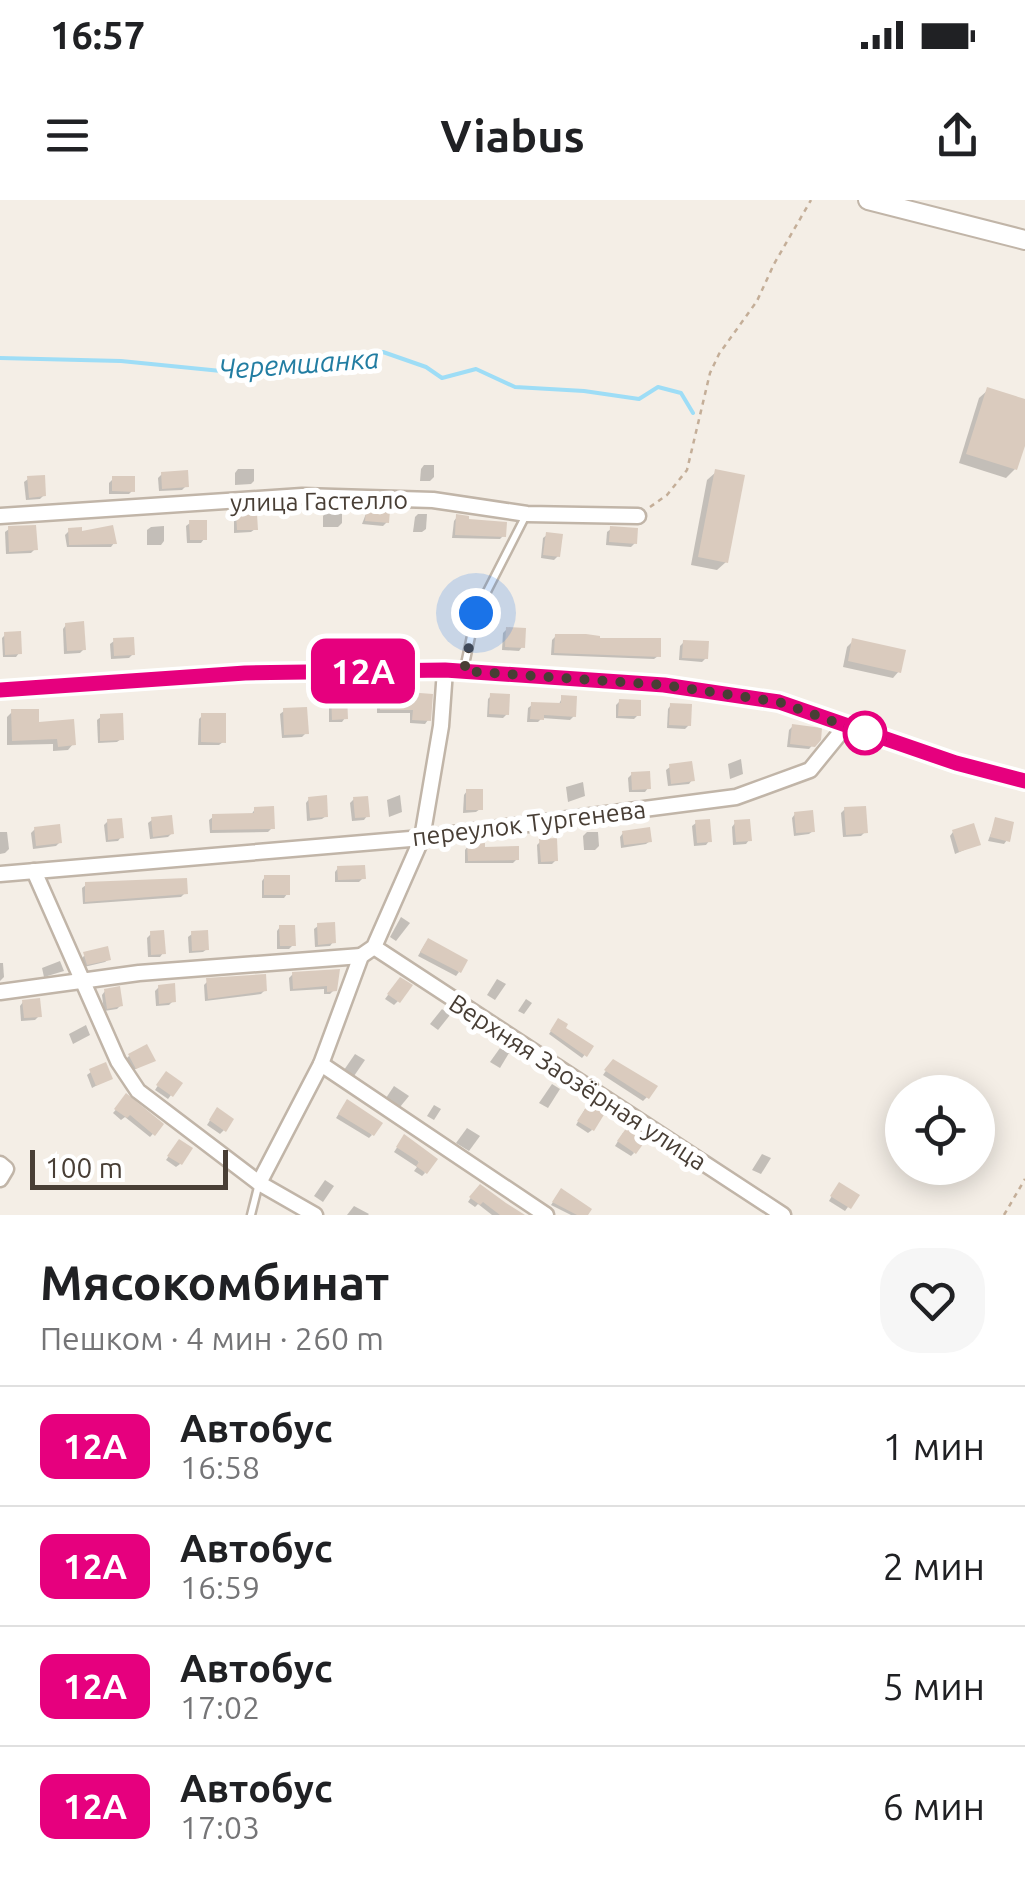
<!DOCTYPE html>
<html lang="ru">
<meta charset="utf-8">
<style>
:root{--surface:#fff;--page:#f6f6f6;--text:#202124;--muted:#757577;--line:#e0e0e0}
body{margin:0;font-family:Ubuntu,sans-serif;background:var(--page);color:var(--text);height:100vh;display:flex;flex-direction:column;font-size:38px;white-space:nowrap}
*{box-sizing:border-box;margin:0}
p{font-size:32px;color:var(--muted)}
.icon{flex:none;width:55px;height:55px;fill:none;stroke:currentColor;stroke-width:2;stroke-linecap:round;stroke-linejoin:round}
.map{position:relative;height:1015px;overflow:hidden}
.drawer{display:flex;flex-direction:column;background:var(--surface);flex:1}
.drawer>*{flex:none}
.badge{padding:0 20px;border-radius:15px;font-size:35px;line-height:65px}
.tools{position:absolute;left:885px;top:875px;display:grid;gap:20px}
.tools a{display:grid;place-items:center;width:110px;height:110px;border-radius:50%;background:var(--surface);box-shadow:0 5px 25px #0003;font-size:50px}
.scale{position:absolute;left:30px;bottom:25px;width:198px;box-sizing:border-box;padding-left:10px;border:5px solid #483e35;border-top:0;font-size:28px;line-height:35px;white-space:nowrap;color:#483e35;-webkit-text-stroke:8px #fff;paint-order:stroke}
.you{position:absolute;width:50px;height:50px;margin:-25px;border:8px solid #fff;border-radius:50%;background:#1a73e8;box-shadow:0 0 0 15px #1a73e833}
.map>.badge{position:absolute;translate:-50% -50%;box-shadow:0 0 0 5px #fff}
.round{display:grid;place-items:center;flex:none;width:105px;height:105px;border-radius:40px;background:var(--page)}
.head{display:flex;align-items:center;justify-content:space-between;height:170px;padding:0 40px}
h1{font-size:48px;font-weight:700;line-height:75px}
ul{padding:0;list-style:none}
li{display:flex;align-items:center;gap:30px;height:120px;padding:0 40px;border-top:2px solid var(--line)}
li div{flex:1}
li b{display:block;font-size:38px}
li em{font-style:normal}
li .badge{min-width:110px;font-weight:700;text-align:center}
.status{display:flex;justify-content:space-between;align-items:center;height:70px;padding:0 50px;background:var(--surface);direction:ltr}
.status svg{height:28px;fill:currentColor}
header{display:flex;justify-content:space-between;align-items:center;height:130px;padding:0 40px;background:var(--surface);font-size:45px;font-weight:700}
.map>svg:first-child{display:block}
</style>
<div class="status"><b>16:57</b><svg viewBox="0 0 49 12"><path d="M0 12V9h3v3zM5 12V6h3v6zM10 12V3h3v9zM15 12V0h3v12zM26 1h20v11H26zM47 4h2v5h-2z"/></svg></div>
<header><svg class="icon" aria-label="menu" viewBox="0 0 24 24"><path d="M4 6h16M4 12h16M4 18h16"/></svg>Viabus<svg class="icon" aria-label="share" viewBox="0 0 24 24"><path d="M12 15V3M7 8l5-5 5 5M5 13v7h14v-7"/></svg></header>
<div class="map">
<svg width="1025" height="1015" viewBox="0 0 1025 1015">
<rect width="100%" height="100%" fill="#f4eee6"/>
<g fill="#0003">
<polygon points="988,190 1025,201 1025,238 1015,269 1006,278 959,263 979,198"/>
<polygon points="424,265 434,265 434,277 430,281 420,281 421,269"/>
<polygon points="238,269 254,269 254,281 251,284 235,285 235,273"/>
<polygon points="716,272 726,362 717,370 691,365 707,280"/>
<polygon points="162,274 186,286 182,290 159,291 158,278"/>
<polygon points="28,279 44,295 40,299 26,300 24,282"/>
<polygon points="113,279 132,291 129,294 109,294 109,283"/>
<polygon points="367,311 387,322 383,326 362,324"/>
<polygon points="327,312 342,312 342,323 338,327 323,327 323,316"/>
<polygon points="418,314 427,314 426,329 422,332 413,332 415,317"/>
<polygon points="237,317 255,329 251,332 234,333 234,320"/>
<polygon points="457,317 467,321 503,336 500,339 452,338 454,321"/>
<polygon points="190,323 204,339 201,343 187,343 186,326"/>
<polygon points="164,326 164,341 161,345 147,345 147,330 151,327"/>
<polygon points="9,329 35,349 31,353 6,354 5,332"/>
<polygon points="611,329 635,343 631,347 606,345 607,332"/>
<polygon points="69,331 80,334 114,343 111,347 67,347 65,335"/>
<polygon points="547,335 558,356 554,360 541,358 543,338"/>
<polygon points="66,425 84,449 80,453 64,454 63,429"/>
<polygon points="507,429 522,447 519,451 502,450 503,433"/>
<polygon points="6,434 19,453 16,457 3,457 2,438"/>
<polygon points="556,436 658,456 654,459 551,455 552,440"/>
<polygon points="114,441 133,454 129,458 111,459 110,444"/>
<polygon points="853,441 899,471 893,478 843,467 847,447"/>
<polygon points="684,442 706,458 702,462 679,460 680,446"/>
<polygon points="381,493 430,496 428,520 425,524 410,523 410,513 377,513 377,496"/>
<polygon points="491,496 507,514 503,518 487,517 488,499"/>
<polygon points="332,498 345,518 342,522 329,522 329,502"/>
<polygon points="562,498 574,516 570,520 542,518 538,522 527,522 528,508 532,505 558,506"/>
<polygon points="620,501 638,515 634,519 616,518 616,505"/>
<polygon points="671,505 689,525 685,529 667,528 668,509"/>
<polygon points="284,511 306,533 302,537 282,538 280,514"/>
<polygon points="12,512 37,524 73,544 68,550 53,551 53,544 7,545 7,517"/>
<polygon points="202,516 223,542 219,545 198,545 199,519"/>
<polygon points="101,517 121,539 117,542 98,543 97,520"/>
<polygon points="793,526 818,539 809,549 787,547 789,530"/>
<polygon points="741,559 743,574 730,579 728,564"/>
<polygon points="670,567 692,580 689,584 668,586 666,570"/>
<polygon points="632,574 648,588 645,592 629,592 628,578"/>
<polygon points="583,582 585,596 568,602 566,587"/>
<polygon points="467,591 480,609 476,612 463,613 464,595"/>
<polygon points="400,595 402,612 389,617 387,600"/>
<polygon points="309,599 326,616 322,619 307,621 306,603"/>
<polygon points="354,599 367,616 364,620 352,621 350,603"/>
<polygon points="255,609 272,628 268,632 210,633 209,620 213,617 251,615"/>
<polygon points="845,609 865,632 861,636 843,637 841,613"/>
<polygon points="795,614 813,631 809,634 794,636 792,618"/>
<polygon points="152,620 172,633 168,637 150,639 148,623"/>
<polygon points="996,620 1007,640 1004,644 988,641"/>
<polygon points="108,621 121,637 118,641 106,642 104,625"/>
<polygon points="696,623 709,641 706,645 694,646 692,626"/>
<polygon points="735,623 749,640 746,644 733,645 732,627"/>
<polygon points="35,629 60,642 56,646 33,649 31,633"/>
<polygon points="0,632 7,632 9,649 5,653 0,654"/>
<polygon points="587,632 598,632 599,646 595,650 584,650 583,636"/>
<polygon points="953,632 978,644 955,654 950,636"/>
<polygon points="623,633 650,641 646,644 621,648 620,637"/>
<polygon points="541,641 556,660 552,664 538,664 537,645"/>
<polygon points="468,646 482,650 517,659 513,663 465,663 465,650"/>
<polygon points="338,668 363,678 359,682 335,682 335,672"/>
<polygon points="265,677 287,694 284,698 262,698 262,681"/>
<polygon points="86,685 185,693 181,697 83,704 82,688"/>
<polygon points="401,717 410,723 396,741 390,737"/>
<polygon points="318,726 333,742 330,746 315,747 314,729"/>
<polygon points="280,727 293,745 289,749 277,749 277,731"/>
<polygon points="151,734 163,753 160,757 148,757 147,738"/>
<polygon points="192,734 207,749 203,752 189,753 188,737"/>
<polygon points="425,744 459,772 456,776 418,756"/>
<polygon points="107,749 109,759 105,762 84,767 80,760 84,756"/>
<polygon points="60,761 64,771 44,777 42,768"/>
<polygon points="0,763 3,763 4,777 0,781"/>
<polygon points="337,772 334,790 330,794 324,794 324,789 290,791 289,778 293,774"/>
<polygon points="497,779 506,784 495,800 487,795"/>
<polygon points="208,781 265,790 261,794 205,801 204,785"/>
<polygon points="397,783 398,801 394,805 385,799"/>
<polygon points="159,787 173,801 169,805 156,806 155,791"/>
<polygon points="105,791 120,806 117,809 104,811 102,795"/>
<polygon points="526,799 532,803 524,814 518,811"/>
<polygon points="23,802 39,816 35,820 21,821 20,806"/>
<polygon points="442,809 450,815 438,830 430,824"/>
<polygon points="556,824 591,847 582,858 549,834"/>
<polygon points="86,825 90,835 73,844 69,834"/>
<polygon points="500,848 509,853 500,868 490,862"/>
<polygon points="355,854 365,860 354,876 344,870"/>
<polygon points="129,856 152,860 132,871 126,859"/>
<polygon points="610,865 647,897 643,901 603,875"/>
<polygon points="91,872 110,878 92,888 87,875"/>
<polygon points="163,878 171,895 168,899 155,890"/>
<polygon points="552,884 560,889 548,908 539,903"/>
<polygon points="394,886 409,896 400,907 386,898"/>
<polygon points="127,897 161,925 150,937 125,917 121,920 113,913"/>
<polygon points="434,905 441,909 434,920 427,916"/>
<polygon points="344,906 372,935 369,938 336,918"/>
<polygon points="585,909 592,930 588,933 576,925"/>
<polygon points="214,914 224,930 220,934 207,925"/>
<polygon points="467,928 480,936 469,951 456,943"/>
<polygon points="623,933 634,953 631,956 615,946"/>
<polygon points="404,937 425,973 422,976 414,971 417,967 394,952"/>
<polygon points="176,946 180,964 176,967 166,960"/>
<polygon points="762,954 771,958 761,974 752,970"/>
<polygon points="325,980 334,986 323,1002 314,996"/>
<polygon points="836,989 856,996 845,1011 829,1001"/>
<polygon points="476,990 520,1015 492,1015 478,1004 475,1007 468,1002"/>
<polygon points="559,993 584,1015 571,1015 551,1005"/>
<polygon points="354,1006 369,1014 368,1015 347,1015"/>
</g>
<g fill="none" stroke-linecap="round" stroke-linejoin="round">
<polyline stroke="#9eddf6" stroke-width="4" points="0,158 121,161 241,173 328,156 383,152 426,167 442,178 476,169 515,187 584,191 639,199 658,187 681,193 693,213"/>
</g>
<g fill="#dacbbe">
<polygon points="987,187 1025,199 1025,246 1017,270 966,254"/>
<polygon points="715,269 745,275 728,363 698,357"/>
<polygon points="188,270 189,287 162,289 161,272"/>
<polygon points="45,275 46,296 29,298 27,276"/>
<polygon points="112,276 135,276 135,292 112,291"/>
<polygon points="366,309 390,310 389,323 365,321"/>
<polygon points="236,314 257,314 258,330 237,330"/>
<polygon points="456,314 469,316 469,319 507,322 506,337 455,335"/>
<polygon points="189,320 207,320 207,340 190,340"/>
<polygon points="36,325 38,350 9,352 8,326"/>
<polygon points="113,325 117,344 69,345 68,328 82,327 82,331"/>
<polygon points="610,326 638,328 637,344 609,342"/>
<polygon points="546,332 563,334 560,357 543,355"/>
<polygon points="84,421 86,450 67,451 65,423"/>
<polygon points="506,427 526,428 525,448 505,447"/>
<polygon points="21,431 22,454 5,455 4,432"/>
<polygon points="555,434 586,434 600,436 600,438 661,438 661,457 554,453"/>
<polygon points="134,437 135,455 114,456 113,438"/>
<polygon points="852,438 906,450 901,473 848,461"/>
<polygon points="683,440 709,441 708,459 682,458"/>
<polygon points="380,490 433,494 431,521 412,520 413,510 380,510"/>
<polygon points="490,493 510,494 509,515 489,514"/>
<polygon points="347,495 348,519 332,520 331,496"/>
<polygon points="561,495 577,496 576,517 544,515 544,520 530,519 531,502 561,503"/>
<polygon points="619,499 641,500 641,516 618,516"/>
<polygon points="670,503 692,504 691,526 669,525"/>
<polygon points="307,507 309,534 284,535 283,508"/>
<polygon points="11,509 39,509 39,522 74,519 76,545 58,547 57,539 12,541"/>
<polygon points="123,513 124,540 100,541 100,514"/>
<polygon points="201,513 226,513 226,543 201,542"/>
<polygon points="792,524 822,528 821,540 815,547 790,544"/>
<polygon points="692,561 695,581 671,584 669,564"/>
<polygon points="650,571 651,589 632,590 631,572"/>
<rect x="466" y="589" width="17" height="21"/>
<polygon points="327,595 328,617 310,618 308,597"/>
<polygon points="368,596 370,617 355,618 353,597"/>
<polygon points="274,606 275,629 212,630 212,614 254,613 254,607"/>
<polygon points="866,606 868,633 846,635 844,607"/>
<polygon points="813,610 815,632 796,633 794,612"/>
<polygon points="172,615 174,634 153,637 151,617"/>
<polygon points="995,617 1014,622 1010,642 990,637"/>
<polygon points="122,618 124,638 108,640 107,619"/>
<polygon points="710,619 712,642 697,643 695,620"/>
<polygon points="750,619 752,641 736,642 734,620"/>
<polygon points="974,623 981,645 959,652 952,630"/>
<polygon points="60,624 62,643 36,646 34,627"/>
<polygon points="650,627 652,642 624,645 622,631"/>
<polygon points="557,638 558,661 541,662 539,639"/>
<polygon points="485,643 485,647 519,646 519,660 468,661 467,644"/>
<polygon points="365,665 366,679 338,680 337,666"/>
<rect x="264" y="675" width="26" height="20"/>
<polygon points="187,678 188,694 85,702 85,682"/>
<polygon points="335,722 336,743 318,745 317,723"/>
<polygon points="279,725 295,725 296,746 280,746"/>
<polygon points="164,730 166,754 151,755 150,731"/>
<polygon points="208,730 209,750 192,751 191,731"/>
<polygon points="428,738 468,760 461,773 420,752"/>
<polygon points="108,746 111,760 87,765 83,752"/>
<polygon points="340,769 337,791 327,792 327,786 293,789 292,772"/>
<polygon points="266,774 267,791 208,799 206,778"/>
<polygon points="400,777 413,785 400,803 387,794"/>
<polygon points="175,783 176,802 159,804 158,785"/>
<polygon points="120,786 123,806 107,809 104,789"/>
<polygon points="40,798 42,817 24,818 22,800"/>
<polygon points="558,818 568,824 566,828 594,846 587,857 550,831"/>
<polygon points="147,844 156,861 136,869 128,854"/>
<polygon points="613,859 658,886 649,899 604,870"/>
<polygon points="106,862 113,879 96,886 89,869"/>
<polygon points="166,871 183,883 173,897 156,885"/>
<polygon points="126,893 164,924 155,936 130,915 127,918 114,909"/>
<polygon points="347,899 383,923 374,936 338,914"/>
<polygon points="589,903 605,913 594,931 577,921"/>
<polygon points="217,907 234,919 226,932 209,920"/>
<polygon points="627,927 646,940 636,954 617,941"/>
<polygon points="404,934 438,959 427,974 416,966 419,962 396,947"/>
<polygon points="179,939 193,948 182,965 167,956"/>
<polygon points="839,982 860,995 851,1009 830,996"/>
<polygon points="480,984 506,1003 525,1015 500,1015 483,1002 480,1005 469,997"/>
<polygon points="561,988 592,1009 588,1015 577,1015 552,1002"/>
</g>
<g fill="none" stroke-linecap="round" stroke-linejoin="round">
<defs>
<g id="service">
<polyline points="464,469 476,413 526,315"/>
<polyline points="251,1015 259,983"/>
</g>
<g id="minor">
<polyline points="0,316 302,296 433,300 527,314 638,316"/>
<polyline points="0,490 245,473 445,470 664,485 779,502 956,563 1025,581"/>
<polyline points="34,671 118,861 138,891 259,983 315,1015"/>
<polyline points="0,674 422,638 736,597 810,570 845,527"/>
<polyline points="374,747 783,1015"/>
<polyline points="0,792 139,773 361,756"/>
<polyline points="321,864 546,1015"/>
<polyline points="0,964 6,969 0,979"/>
<polyline points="259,983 321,864 361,756 374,747 422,638 441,526 445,470"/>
</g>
<polyline id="tertiary" points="868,0 1025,40"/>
</defs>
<use href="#service" stroke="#c1b5a8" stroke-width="11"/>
<use href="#minor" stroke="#c1b5a8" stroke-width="19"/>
<use href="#tertiary" stroke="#c1b5a8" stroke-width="22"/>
<g stroke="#c4ae98" stroke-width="2.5" stroke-dasharray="5 5" stroke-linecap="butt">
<polyline points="650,307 667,295 687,270 710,173 719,154 757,101 774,64 811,0"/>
<polyline points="1004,1015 1025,979"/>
</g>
<use href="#service" stroke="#fff" stroke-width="6"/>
<use href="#minor" stroke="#fff" stroke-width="14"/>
<use href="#tertiary" stroke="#fff" stroke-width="18"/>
</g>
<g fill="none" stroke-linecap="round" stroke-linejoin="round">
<defs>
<polyline id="line" points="0,490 245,473 445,470 664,485 779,502 956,563 1025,581"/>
</defs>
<use href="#line" stroke="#fff" stroke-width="22"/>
<use href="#line" stroke="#e6007e" stroke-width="15"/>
<polyline stroke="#483e35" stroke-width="10" stroke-dasharray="0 18" points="476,413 464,471 664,485 779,502 882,539 865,533"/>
</g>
<circle fill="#fff" stroke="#e6007e" stroke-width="5" cx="865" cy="533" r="20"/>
<g text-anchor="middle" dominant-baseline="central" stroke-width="10" stroke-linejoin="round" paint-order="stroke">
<g font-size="25" fill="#483e35" stroke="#fff">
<text transform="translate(319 301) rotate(-1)">улица Гастелло</text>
<text transform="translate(529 623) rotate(-7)">переулок Тургенева</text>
<text transform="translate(578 882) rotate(33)">Верхняя Заозёрная улица</text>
</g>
<g font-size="28" font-style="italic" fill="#227da2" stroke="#fff">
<text transform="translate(299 163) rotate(-4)">Черемшанка</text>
</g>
</g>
</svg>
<div class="tools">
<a><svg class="icon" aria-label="locate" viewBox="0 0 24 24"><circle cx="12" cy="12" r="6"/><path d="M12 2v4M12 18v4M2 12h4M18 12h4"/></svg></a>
</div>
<div class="scale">100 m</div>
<div class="you" style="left:476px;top:413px"></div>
<b class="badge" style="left:363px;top:471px;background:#e6007e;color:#fff">12А</b>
</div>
<section class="drawer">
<div class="head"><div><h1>Мясокомбинат</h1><p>Пешком · 4 мин · 260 m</p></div><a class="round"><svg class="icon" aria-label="heart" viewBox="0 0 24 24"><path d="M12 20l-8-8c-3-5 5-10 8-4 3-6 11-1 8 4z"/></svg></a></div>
<ul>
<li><span class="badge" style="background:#e6007e;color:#fff">12А</span><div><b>Автобус</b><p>16:58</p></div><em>1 мин</em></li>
<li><span class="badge" style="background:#e6007e;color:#fff">12А</span><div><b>Автобус</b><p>16:59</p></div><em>2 мин</em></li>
<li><span class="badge" style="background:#e6007e;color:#fff">12А</span><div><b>Автобус</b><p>17:02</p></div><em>5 мин</em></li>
<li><span class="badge" style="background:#e6007e;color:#fff">12А</span><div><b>Автобус</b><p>17:03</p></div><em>6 мин</em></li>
</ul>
</section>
